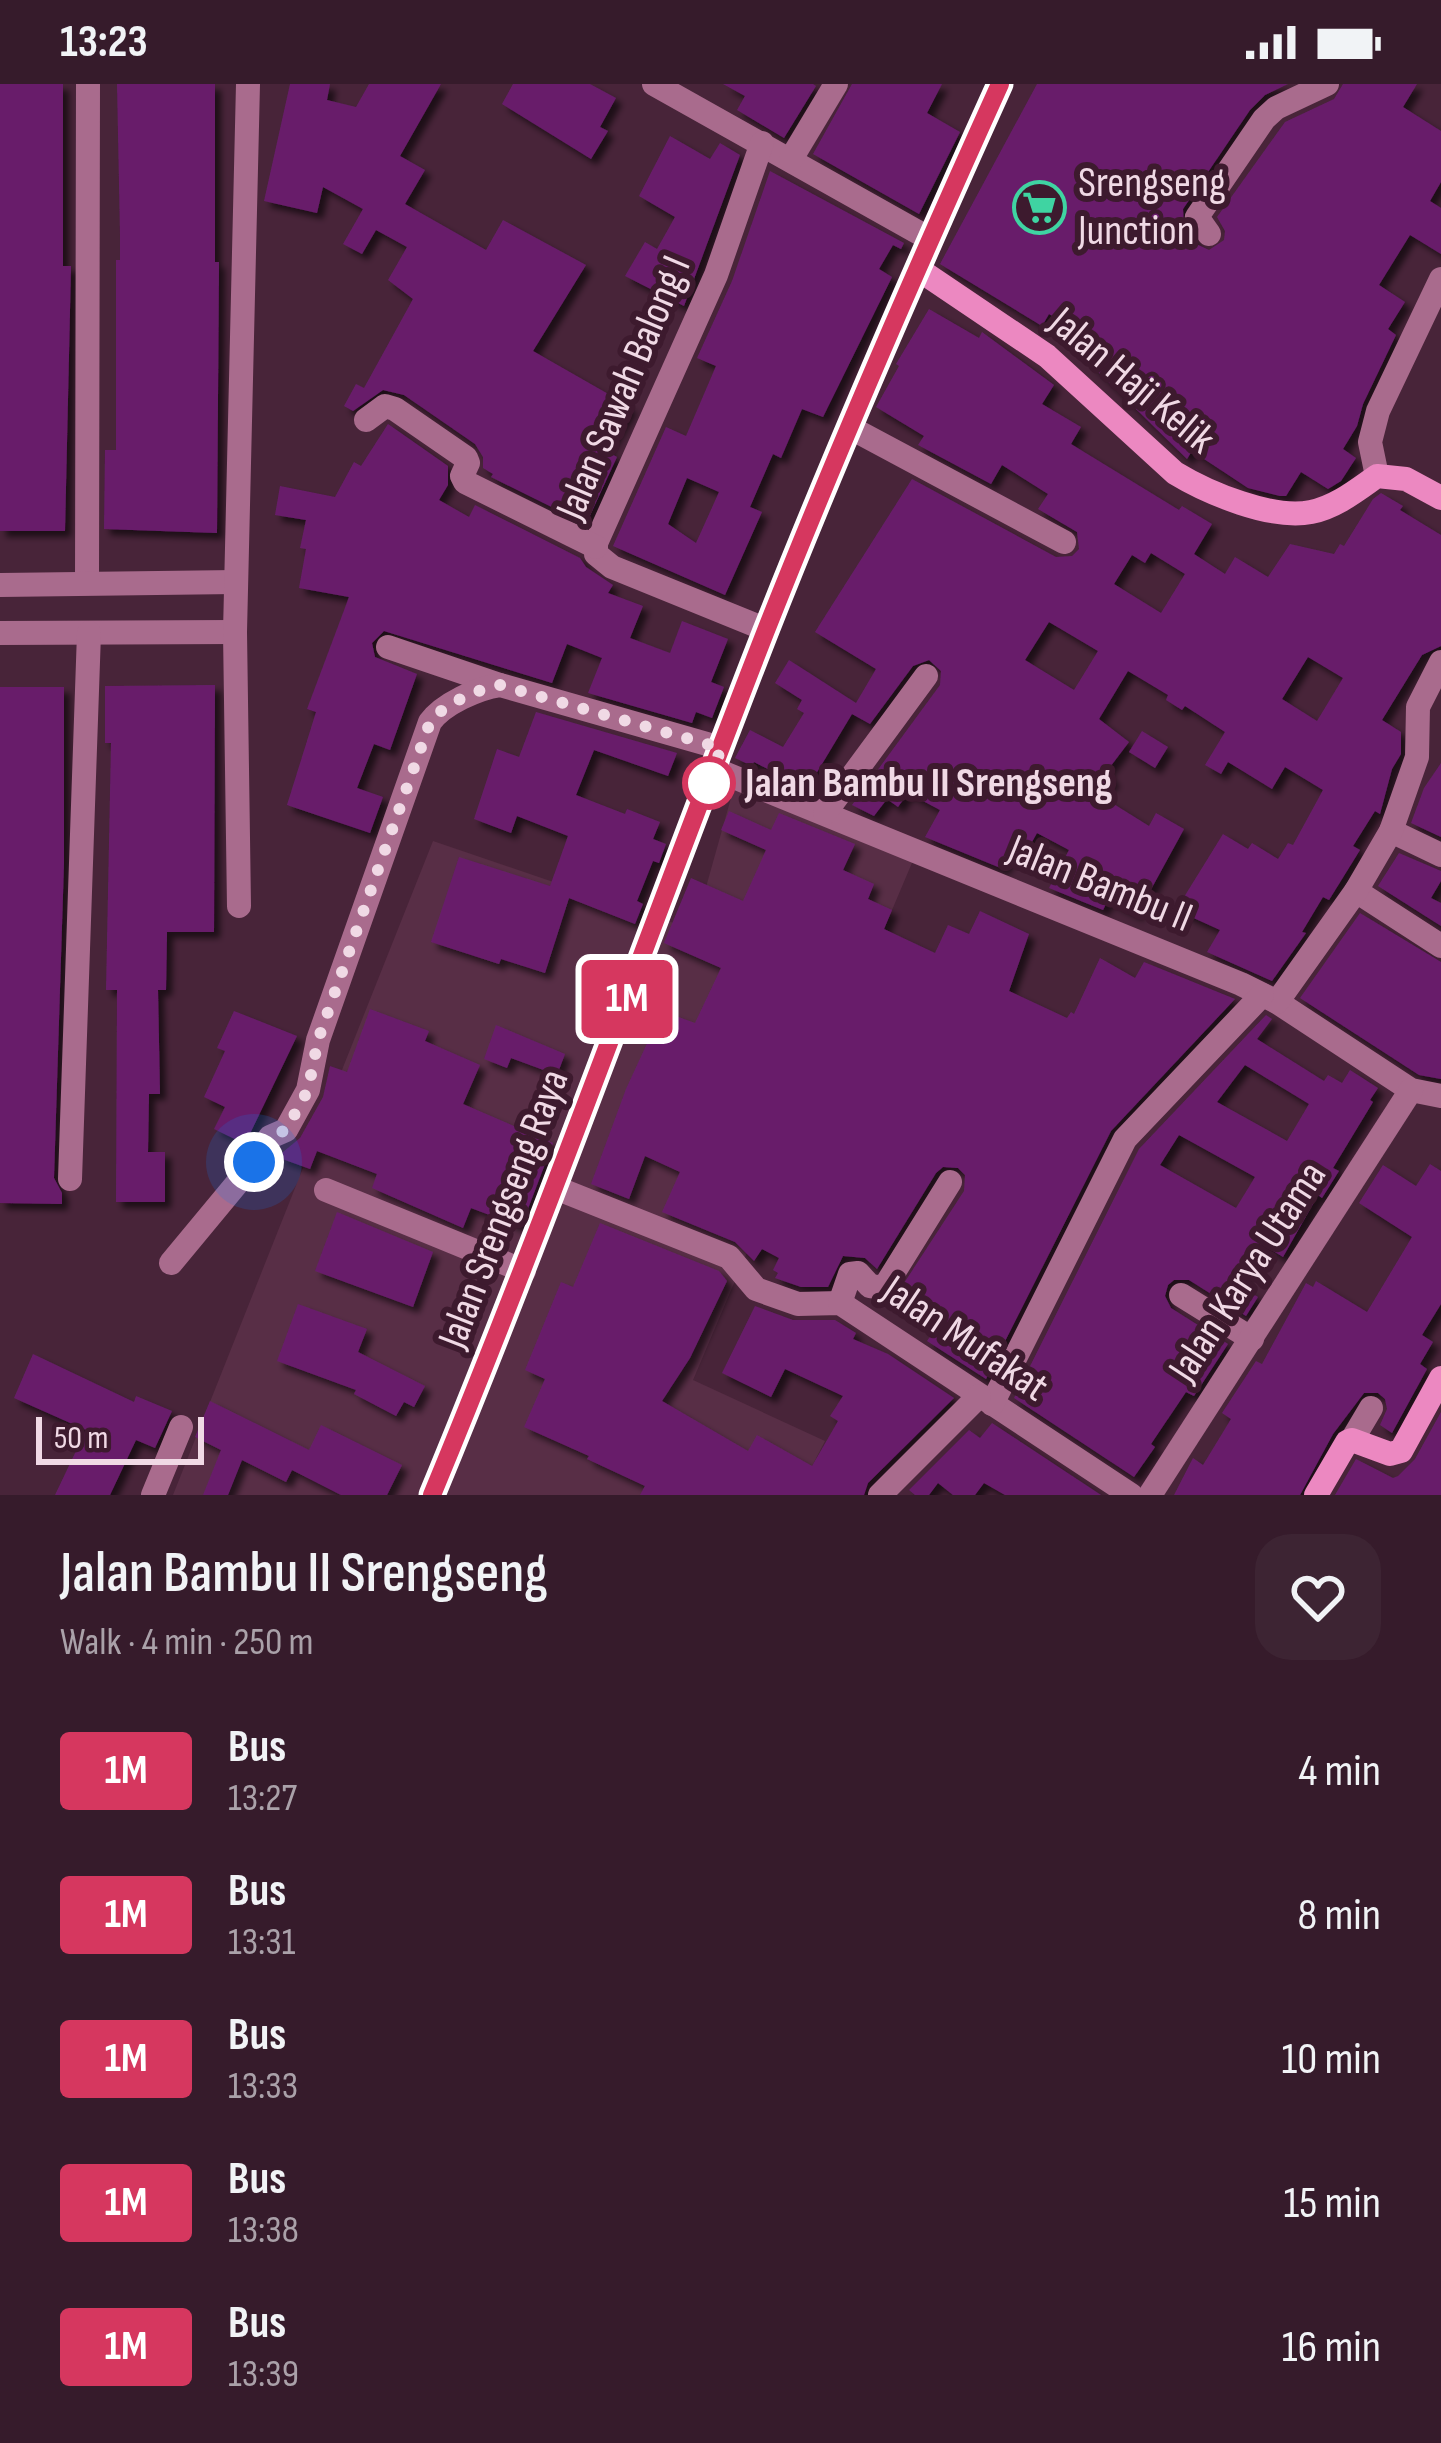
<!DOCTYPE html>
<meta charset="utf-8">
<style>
:root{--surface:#361b2b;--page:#3d2433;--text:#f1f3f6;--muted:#aaa1a9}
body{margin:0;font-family:"Sofia Sans Condensed",sans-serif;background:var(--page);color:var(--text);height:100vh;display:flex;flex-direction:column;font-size:45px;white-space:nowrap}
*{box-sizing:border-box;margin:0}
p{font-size:39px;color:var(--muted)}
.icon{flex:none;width:66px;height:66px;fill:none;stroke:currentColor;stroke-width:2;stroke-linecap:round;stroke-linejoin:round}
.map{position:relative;height:1411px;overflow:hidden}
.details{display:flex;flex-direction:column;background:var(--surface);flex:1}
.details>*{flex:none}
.badge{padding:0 24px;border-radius:9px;font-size:42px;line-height:78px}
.scale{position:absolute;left:36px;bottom:30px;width:168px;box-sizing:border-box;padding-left:12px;border:6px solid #f0d9e5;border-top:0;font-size:33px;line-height:42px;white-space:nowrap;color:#f0d9e5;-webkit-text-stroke:9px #3d1a2e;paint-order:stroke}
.you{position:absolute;width:60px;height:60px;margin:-30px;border:9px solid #fff;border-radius:50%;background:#1a73e8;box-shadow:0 0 0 18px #1a73e833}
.map>.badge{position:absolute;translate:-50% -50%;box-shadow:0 0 0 6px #fff}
.round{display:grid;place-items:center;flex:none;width:126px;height:126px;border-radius:36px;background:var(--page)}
.head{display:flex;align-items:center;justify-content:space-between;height:204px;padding:0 60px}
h1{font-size:57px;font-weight:600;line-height:90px}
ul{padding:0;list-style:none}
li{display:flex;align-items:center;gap:36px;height:144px;padding:0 60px}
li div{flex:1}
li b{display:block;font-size:45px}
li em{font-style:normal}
li .badge{min-width:132px;font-weight:700;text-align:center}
.status{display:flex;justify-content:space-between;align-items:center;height:84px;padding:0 60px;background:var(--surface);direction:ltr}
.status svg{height:33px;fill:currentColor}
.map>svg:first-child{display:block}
</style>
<div class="status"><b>13:23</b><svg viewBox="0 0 49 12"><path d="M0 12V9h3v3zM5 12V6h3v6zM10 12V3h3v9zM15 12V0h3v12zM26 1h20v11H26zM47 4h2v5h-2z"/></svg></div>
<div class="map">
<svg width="1441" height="1411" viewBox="0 0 1441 1411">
<defs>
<filter id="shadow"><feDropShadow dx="6" dy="6" stdDeviation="3" flood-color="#0009"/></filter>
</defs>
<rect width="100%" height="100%" fill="#482439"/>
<polygon fill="#582e46" points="738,689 917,767 693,1296 825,1357 797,1411 173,1411 433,757 694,846"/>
<g fill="#671d6b" fill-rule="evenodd" filter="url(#shadow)">
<polygon points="0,0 63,0 63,182 71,182 65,447 0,447"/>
<polygon points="117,0 215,0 215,178 219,178 217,449 104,445 105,366 116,366 116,176 120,176 120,151"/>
<polygon points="290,0 330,0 327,16 356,23 369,0 441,0 400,72 425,86 405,120 486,166 503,136 586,181 533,267 631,323 606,367 617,373 586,440 491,393 493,390 483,384 483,373 475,360 404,311 383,306 353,327 344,322 356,300 364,304 413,215 388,196 407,163 376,146 362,170 343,160 363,125 323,103 317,129 264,117"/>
<polygon points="513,0 590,0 616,14 600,43 608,47 591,75 502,20"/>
<polygon points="723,0 813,0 816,2 784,54 737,26 745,12"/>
<polygon points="852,0 942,0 927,29 960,48 919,130 813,70"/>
<polygon points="1037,0 1288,0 1265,11 1250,26 1183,125 1184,143 1196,160 1209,166 1224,156 1225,147 1217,133 1285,38 1334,15 1343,0 1417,0 1403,23 1441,47 1441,98 1430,117 1441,124 1441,170 1410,151 1379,201 1405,218 1388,245 1396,251 1363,320 1357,342 1343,365 1356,374 1341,397 1328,405 1301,388 1286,412 1280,412 1248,404 1192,367 1187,375 1089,279 1105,263 1049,230 1042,242 940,180"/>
<polygon points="670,52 710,75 720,59 740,71 684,222 625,192 645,158 657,165 675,133 639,112"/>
<path d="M770,87L904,159L901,165L893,161L879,185L892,193L823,333L802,325L781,374L773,370L750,423L762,428L725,511L613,462L666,343L686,352L716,282L697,274L732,197ZM687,394L719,408L696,459L668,440Z"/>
<path d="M929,225L979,254L982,248L1054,301L1042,320L1081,343L1071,360L1179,426L1182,422L1212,440L1194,470L1225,490L1235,473L1268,493L1290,460L1334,470L1340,460L1344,462L1373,415L1381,409L1403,422L1400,426L1441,451V562L1422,571L1382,636L1401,648V670L1392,685L1380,730L1375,727L1353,762L1360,766L1329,816L1323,813L1302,848L1306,849L1272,897L1207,868L1220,846L1176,826L1223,750L1248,765L1252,759L1278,775L1288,759L1293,761L1323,706L1285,683L1272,705L1228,678L1221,690L1205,681L1225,648L1185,622L1182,626L1166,616L1168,611L1128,587L1099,635L1129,658L1107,687L1114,698L1096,709L1149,742L1156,729L1184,745L1137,831L1108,816L1103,826L1049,804L1069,766L1037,749L1023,774L1012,769L1003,785L925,753L940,726L908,709L898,723L887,715L874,732L852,721L940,601L941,587L929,576L913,582L870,640L852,630L807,705L754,678L752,682L735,674L750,646L783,663L804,629L797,625L802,616L775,599L789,576L856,619L876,585L815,548L912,395L1056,473L1072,472L1079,465L1077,448L1038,425L1048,410L1002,381L991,400L918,361L924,352L876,323L899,282L896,280ZM1151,469L1185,490L1161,529L1114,500L1132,471L1145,479ZM1049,538L1098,567L1074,606L1025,576ZM1308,573L1343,594L1317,637L1282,615Z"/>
<polygon points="388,340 448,382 448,401 439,416 469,433 475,421 580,474 586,483 613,501 608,509 643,522 630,554 670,569 682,537 728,555 711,598 724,603 712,634 696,628 692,639 588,609 602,574 567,560 552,599 384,547 372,559 375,573 417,590 390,666 374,660 357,704 383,713 370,749 287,721 316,628 307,625 349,513 299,504 306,465 300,464 306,436 275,431 280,402 335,413 354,378 361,382"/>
<polygon points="215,601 214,848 167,848 166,906 158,906 160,1010 149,1010 148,1068 165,1068 165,1118 116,1118 117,906 106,906 111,659 105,659 105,602"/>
<polygon points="0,603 64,603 64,779 54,1094 62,1109 62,1120 0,1119"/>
<polygon points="536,628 677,669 668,692 594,666 576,711 625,730 627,725 660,738 653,755 666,760 659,779 653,777 637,817 643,820 635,840 569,814 545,889 501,875 499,880 431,858 459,773 550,802 568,752 517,732 511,749 474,735 497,665 519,673"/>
<polygon points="1142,647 1168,663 1155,684 1129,668"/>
<polygon points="1441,679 1441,753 1411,739 1424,704"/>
<polygon points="729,727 771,746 779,729 855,760 843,786 874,800 868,815 892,826 884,845 935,869 948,841 969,850 980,827 1029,850 1009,907 1067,934 1071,928 1074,930 1100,874 1135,894 1144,878 1235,915 1111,1047 986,1295 927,1257 936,1244 891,1219 964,1107 965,1091 958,1084 943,1083 936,1089 877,1185 865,1174 843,1172 828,1203 801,1203 775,1194 778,1189 773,1186 779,1174 762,1165 754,1177 735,1158 662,1128 680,1088 645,1072 629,1115 591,1100 626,1005 662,927 695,939 721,884 664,859 691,794 743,817 766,766 721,746"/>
<polygon points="1399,769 1441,787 1441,797 1431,814 1441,819 1441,842 1378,802"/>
<polygon points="1360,829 1441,878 1441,995 1419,991 1300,914"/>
<polygon points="370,925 429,947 425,957 480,981 463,1020 553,1059 521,1143 471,1124 463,1144 372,1104 377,1090 317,1067 310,1085 277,1073 300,1054 323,1013 330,982 347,988"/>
<polygon points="234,927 297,952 245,1060 214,1045 225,1023 204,1013 225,967 217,964"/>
<path d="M1266,931L1272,935L1257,955L1324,997L1328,991L1342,999L1350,986L1378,1004L1370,1016L1373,1018L1333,1084L1339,1087L1322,1114L1318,1111L1283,1173L1262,1160L1239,1202L1258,1213L1246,1232L1189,1196H1174L1168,1201L1165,1212L1171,1224L1228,1260L1194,1312L1186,1308L1151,1360L1155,1363L1134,1393L1014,1314L1139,1065ZM1245,981L1309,1020L1287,1057L1217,1018ZM1179,1051L1255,1093L1236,1124L1160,1081Z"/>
<polygon points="496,941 565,970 557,991 511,974 507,984 484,975"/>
<polygon points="1430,1080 1441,1087 1441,1220 1422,1251 1433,1258 1420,1280 1427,1285 1392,1349 1380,1341 1387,1325 1385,1315 1378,1309 1364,1309 1333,1350 1300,1411 1174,1411 1193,1374 1203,1381 1231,1335 1222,1329 1256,1277 1262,1280 1306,1199 1313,1203 1316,1197 1367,1228 1412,1153 1359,1119 1383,1081 1416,1102"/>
<polygon points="337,1128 433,1168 413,1223 315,1187"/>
<polygon points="600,1139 719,1187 727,1197 690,1274 662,1317 748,1367 757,1351 812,1382 838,1337 830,1332 843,1312 785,1285 771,1313 722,1289 755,1222 793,1236 835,1236 856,1249 853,1255 888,1270 954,1314 868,1399 864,1411 640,1411 645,1402 587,1375 589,1372 524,1343 545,1295 525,1286 561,1198 573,1203"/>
<polygon points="298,1220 367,1245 358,1268 425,1302 414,1323 404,1318 396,1332 354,1310 356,1306 277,1277"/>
<polygon points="33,1270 134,1318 136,1312 172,1327 155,1364 136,1356 110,1411 55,1411 86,1346 14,1314"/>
<polygon points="210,1317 309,1366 321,1341 402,1381 387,1411 341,1411 292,1386 286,1398 242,1376 228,1411 203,1411 221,1366 195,1353"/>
<polygon points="1441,1328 1441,1411 1335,1411 1356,1375 1393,1394 1398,1392 1415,1375"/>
<polygon points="992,1339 1101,1411 1005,1411 984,1399 975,1411 953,1411 938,1399 929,1411 915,1411 909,1406 969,1346 980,1354"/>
</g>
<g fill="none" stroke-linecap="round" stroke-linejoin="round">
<g stroke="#a96b8d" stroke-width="24">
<polyline points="654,0 930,155"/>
<polyline points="762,59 716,191 596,459 596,470 612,483 767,546"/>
<polyline points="791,75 836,0"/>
<polyline points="1209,150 1197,133 1264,35 1276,24 1327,0"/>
<polyline points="366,336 385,322 395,325 466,374 468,379 462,392 465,398 596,463"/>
<polyline points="849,343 1064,458"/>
<polyline points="1377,392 1370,358 1378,327 1441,195"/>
<polyline points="87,499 88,0"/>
<polyline points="0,501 236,498"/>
<polyline points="0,549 235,548"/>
<polyline points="388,563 500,601"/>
<polyline points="714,685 1241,900 1277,918 1411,1006 1441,1012"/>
<polyline points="825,729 926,592"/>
<polyline points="1391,747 1441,771"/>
<polyline points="1356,807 1441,862"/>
<polyline points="239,822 235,548 248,0"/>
<polyline points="1277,918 1356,807 1391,747 1417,673 1418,623 1441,578"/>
<polyline points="70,1095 89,549"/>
<polyline points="556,1104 729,1173 756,1205 798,1220 840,1219 1131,1411"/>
<polyline points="326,1106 524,1187"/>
<path d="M171,1179L249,1085L270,1053L286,1046L308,1006L318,956L430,638C443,620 478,604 500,601L721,664"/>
<polyline points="1181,1211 1252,1255"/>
<polyline points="840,1219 850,1190 858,1189 870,1202 884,1204 950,1098"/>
<polyline points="992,1320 1125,1055 1262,911"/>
<polyline points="1352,1356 1371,1324"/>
<polyline points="153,1411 181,1343"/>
<polyline points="880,1411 979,1312"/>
<polyline points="1150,1411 1411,1006"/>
</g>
<g stroke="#ec88c1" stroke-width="24">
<path d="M918,185L1047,272L1175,389C1208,409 1272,436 1311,428C1336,423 1357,406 1377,392L1406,395L1441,414"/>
<path d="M432,1411C550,1126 653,836 765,549C838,364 918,181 1000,0"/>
<polyline points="1316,1411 1347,1358 1352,1356 1390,1370 1401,1367 1441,1294"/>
</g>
</g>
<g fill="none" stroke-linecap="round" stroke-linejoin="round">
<defs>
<path id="line" d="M432,1411C550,1126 653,836 765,549C838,364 918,181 1000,0"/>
</defs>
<use href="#line" stroke="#fff" stroke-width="27"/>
<use href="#line" stroke="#d6375f" stroke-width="18"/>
<path stroke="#f0d9e5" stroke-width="12" stroke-dasharray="0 21.6" d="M254,1078L270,1053L286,1046L308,1006L318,956L430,638C443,620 479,605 500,601L721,664L709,699"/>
</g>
<defs>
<symbol id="supermarket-ring" viewBox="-11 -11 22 22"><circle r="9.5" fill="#3d1a2e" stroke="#3fd4a2" stroke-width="1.5"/><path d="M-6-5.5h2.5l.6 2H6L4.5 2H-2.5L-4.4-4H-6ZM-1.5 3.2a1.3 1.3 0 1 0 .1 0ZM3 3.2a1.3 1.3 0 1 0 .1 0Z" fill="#3fd4a2"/></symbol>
</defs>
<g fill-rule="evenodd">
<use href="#supermarket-ring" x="1010" y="94" width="59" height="59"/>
</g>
<circle fill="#fff" stroke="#d6375f" stroke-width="6" cx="709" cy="699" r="24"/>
<g text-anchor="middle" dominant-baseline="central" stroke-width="12" stroke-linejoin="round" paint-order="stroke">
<g font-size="42" fill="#f0d9e5" stroke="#3d1a2e" text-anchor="start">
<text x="1078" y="99">Srengseng<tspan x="1078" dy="48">Junction</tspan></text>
</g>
<g font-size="42" fill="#f0d9e5" stroke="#3d1a2e">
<text transform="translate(1132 297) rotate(40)">Jalan Haji Kelik</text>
<text transform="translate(624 304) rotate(-67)">Jalan Sawah Balong I</text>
<text transform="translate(1100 800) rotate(22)">Jalan Bambu II</text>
<text transform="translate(504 1125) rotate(-69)">Jalan Srengseng Raya</text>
<text transform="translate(1248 1188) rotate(-57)">Jalan Karya Utama</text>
<text transform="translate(965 1255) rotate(34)">Jalan Mufakat</text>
</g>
<g font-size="42" font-weight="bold" fill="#f0d9e5" stroke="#3d1a2e" text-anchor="start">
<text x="745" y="699">Jalan Bambu II Srengseng</text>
</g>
</g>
</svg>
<div class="scale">50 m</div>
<div class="you" style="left:254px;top:1078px"></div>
<b class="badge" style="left:627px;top:915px;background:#d6375f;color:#fff">1M</b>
</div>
<section class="details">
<div class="head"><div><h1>Jalan Bambu II Srengseng</h1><p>Walk · 4 min · 250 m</p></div><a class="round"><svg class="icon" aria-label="heart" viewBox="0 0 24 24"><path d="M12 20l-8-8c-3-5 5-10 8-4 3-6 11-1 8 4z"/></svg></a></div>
<ul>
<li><span class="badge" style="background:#d6375f;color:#fff">1M</span><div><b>Bus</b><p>13:27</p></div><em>4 min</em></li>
<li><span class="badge" style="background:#d6375f;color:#fff">1M</span><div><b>Bus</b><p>13:31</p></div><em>8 min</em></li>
<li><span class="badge" style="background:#d6375f;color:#fff">1M</span><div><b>Bus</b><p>13:33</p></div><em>10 min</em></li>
<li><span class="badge" style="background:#d6375f;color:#fff">1M</span><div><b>Bus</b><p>13:38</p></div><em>15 min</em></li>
<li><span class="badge" style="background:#d6375f;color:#fff">1M</span><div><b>Bus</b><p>13:39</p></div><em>16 min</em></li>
</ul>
</section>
